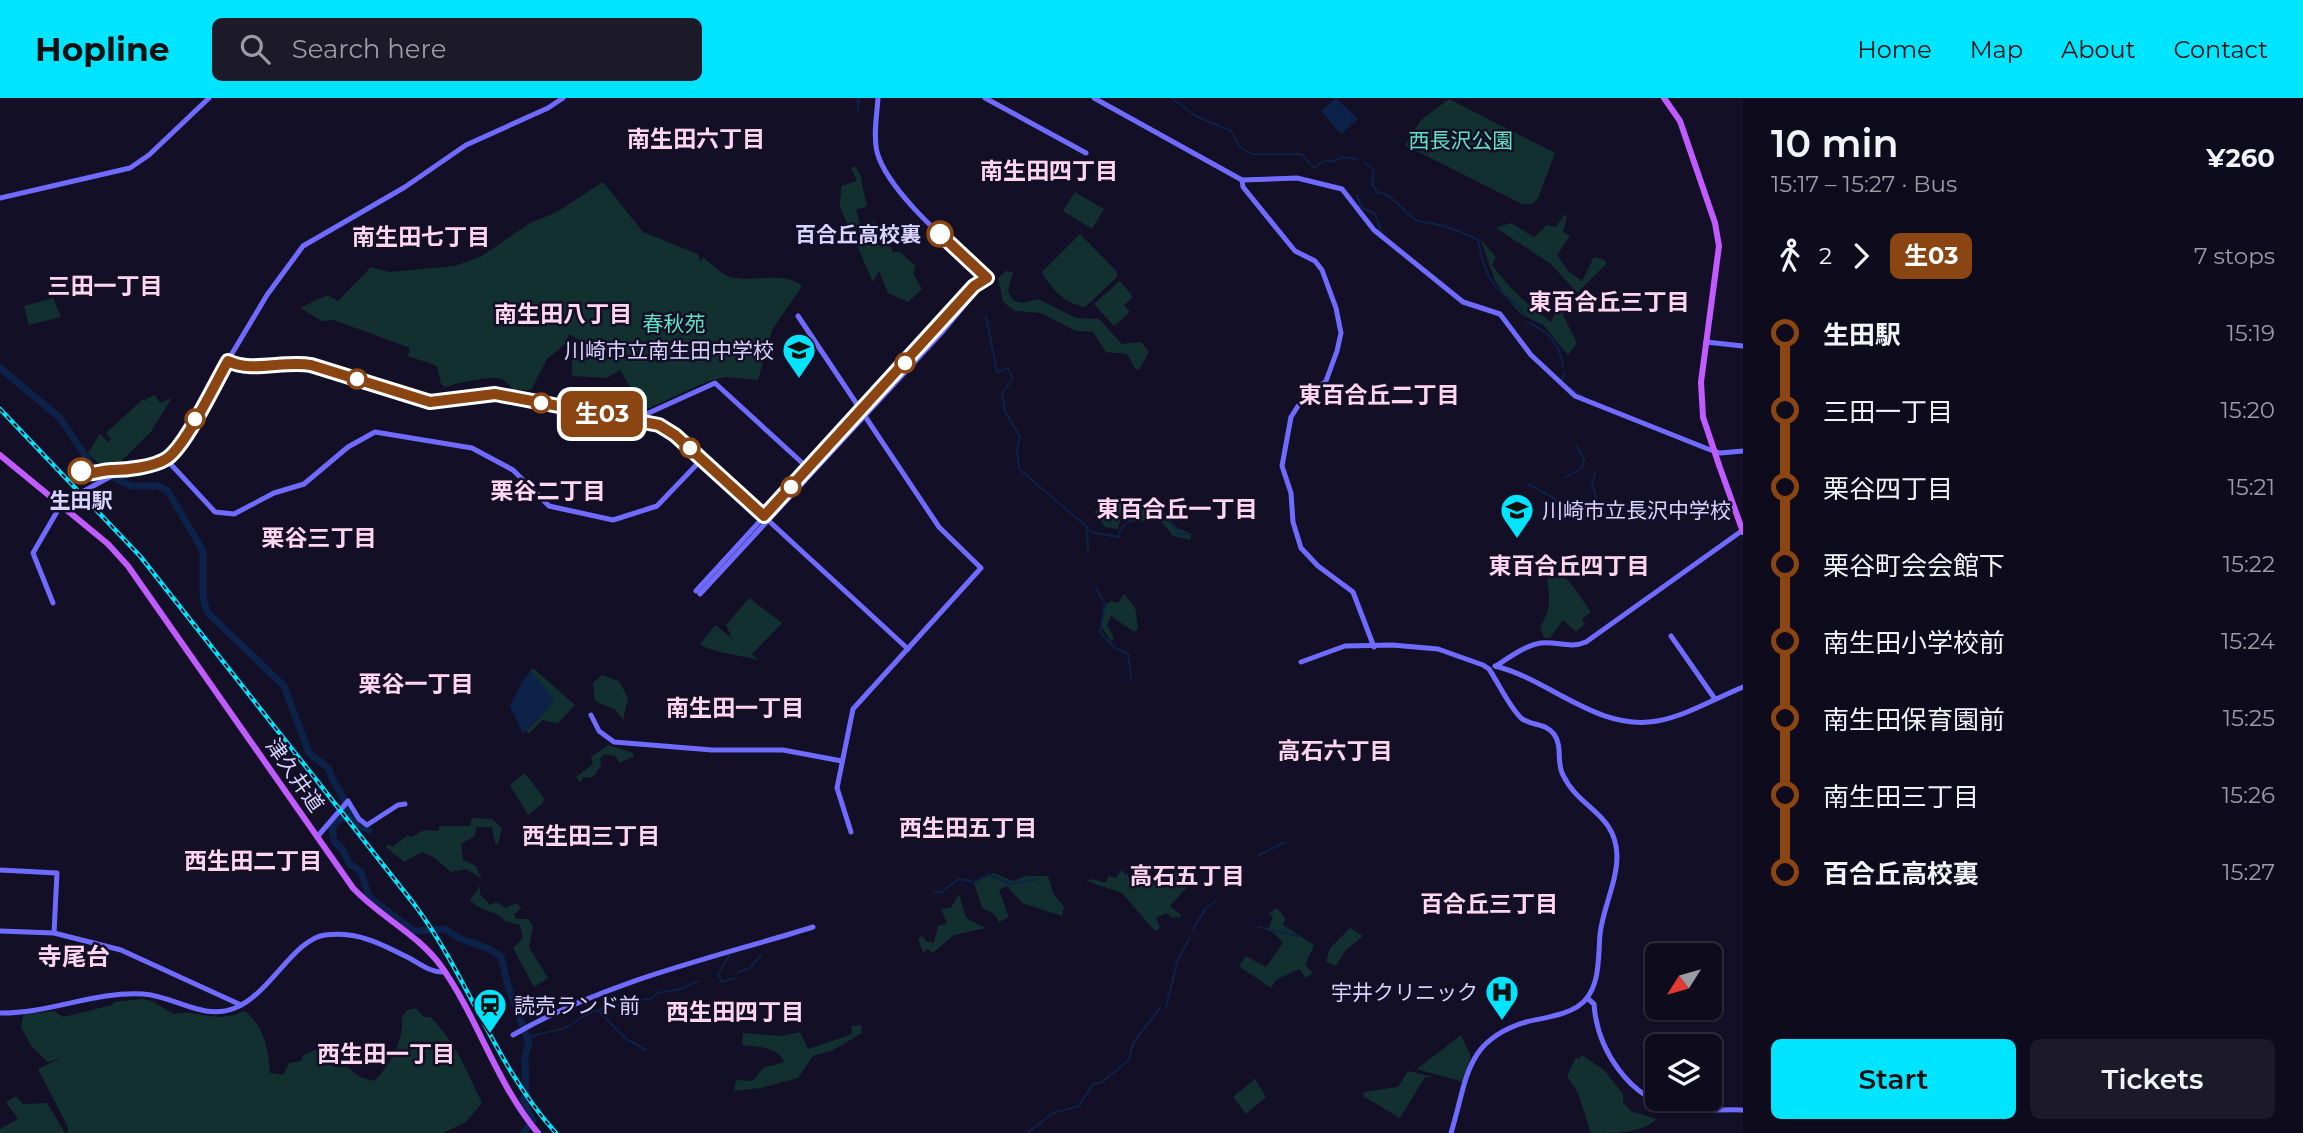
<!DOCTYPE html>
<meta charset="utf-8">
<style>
:root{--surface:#0e0b1c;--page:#1c1929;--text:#f1f3f6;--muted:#9b9ba3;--line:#2e2b3b;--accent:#00e5ff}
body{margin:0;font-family:Montserrat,"Noto Sans JP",sans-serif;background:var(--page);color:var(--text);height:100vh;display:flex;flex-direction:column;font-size:26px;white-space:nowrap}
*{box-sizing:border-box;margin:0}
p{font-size:23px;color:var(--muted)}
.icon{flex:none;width:38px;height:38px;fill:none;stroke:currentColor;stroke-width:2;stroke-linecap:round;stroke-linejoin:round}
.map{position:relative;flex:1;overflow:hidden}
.panel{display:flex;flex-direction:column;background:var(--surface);width:560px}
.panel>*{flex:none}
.badge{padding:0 14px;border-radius:10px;font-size:24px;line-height:46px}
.needle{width:46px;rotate:233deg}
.tools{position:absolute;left:1645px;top:845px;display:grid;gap:14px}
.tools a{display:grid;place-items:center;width:77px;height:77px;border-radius:10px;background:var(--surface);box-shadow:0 2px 5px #0004,0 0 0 2px var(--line);font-size:35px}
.map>.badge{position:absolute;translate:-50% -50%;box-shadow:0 0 0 4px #fff}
.legs{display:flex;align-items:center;gap:10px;height:77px;padding:0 28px;font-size:23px}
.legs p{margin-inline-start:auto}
.overview{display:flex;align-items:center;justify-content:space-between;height:119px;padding:0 28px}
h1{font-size:38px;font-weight:600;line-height:52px}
.cta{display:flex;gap:14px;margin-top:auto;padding:14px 28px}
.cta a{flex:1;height:80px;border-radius:10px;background:var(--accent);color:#111;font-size:28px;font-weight:600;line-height:80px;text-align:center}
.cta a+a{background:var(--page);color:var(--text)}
ul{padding:0 28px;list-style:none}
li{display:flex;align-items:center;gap:24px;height:77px;font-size:26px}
li i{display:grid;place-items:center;width:10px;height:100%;margin:0 9px;background:currentColor}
li i::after{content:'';width:18px;height:18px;margin:-9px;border:5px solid;border-radius:50%;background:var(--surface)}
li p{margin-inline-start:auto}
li:first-child i{background:linear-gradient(#0000 50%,currentColor 0)}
li:last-child i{background:linear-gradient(currentColor 50%,#0000 0)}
header{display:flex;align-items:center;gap:42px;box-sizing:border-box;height:98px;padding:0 35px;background:var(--accent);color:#111}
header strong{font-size:33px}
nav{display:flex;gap:38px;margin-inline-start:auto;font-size:24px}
.search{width:490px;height:63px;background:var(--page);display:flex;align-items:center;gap:18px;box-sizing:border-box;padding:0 24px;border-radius:10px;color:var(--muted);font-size:26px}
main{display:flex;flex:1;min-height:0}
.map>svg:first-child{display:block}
</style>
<header>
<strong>Hopline</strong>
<div class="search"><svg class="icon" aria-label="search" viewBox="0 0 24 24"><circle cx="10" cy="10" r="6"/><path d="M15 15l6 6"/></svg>Search here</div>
<nav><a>Home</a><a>Map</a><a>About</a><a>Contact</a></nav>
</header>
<main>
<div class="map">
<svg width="1743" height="1035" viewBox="0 0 1743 1035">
<rect width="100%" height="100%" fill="#130f26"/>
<g fill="#12302f">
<polygon points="1449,1 1555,55 1538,100 1532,106 1522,106 1405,47 1421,22"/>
<polygon points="855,68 860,76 867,108 856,112 864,138 883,150 871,122 881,129 893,154 900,154 916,168 913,175 922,191 908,204 888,195 879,173 873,184 840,109 841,88 857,83 851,70"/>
<path d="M603,84L643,134L698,156L701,165L702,159C711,165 721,176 730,179C754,185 784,172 802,188L772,232L758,282L725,279L706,284L634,317L630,306L636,299L620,272L606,280L572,278V262L586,246L569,236L565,246L547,261L531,292H514C510,288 505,282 501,281C491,277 454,286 445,289L441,286L437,268L408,258L410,250L334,222L322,223L300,210L327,197L338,203L371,169L389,174L455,168L482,158L530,125L557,114Z"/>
<polygon points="1075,94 1104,111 1092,131 1063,113"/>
<polygon points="1565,116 1567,119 1563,134 1570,138 1557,157 1569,174 1582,183 1594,159 1605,162 1606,166 1577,195 1551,166 1496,130 1511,125 1534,139 1547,127 1556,129"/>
<path d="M1080,136L1117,174V179L1085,209C1064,205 1051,191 1042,174Z"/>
<path d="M1481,142L1496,159L1492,167C1509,190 1528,208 1551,224L1559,207L1565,211L1563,217L1577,245L1568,257L1543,227L1521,216L1510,204L1495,183Z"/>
<path d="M1006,173L1013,174L1008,193L1013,202L1021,205L1038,201L1076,220L1099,221L1122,246L1141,244L1149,254L1139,272L1135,271C1125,249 1128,258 1106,254L1093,234L1076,233L1041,215L1015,213L1003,204L998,180Z"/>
<polygon points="1120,183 1133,199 1124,207 1130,214 1114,228 1094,206"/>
<polygon points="53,200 61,219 29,227 24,208"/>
<polygon points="155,297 160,305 172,300 150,335 118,366 100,367 88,355 100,336 108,344 111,341 106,335 143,301 147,303 146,301"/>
<polygon points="1109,396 1114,401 1141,402 1146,414 1162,412 1177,430 1190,435 1191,442 1173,438 1160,422 1129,424 1121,419 1118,431 1105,429 1095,414"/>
<path d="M1551,466L1554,473L1569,483L1591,514L1582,521L1585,526L1576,534L1563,522L1550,540H1544L1540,529C1559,500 1541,490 1551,466Z"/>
<polygon points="1124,496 1135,509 1138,530 1134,534 1111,518 1107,527 1114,541 1111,543 1101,529 1106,507 1110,503 1118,505"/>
<path d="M749,500L782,525L752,556L759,562C742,557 711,555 700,546L715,527L732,540L726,527Z"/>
<polygon points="533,570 575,607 557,626 543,622 529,635 526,633 551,607 553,599 529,575"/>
<polygon points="602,577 619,583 628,600 623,622 616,612 595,603 593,585"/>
<polygon points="608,647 633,655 634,658 620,665 615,658 605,656 600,660 601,668 592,680 584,679 580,684 576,679 593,666 591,659"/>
<polygon points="525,675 544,700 543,705 528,717 510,687"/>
<polygon points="472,720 492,721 502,730 498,747 495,745 492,729 476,729 475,738 461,746 463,762 476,768 481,780 466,771 451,774 435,760 422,754 404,764 386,749 388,746 392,749 408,737 411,739 424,732 438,733 440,728 470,728"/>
<polygon points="1121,772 1126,777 1128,774 1128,779 1141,783 1178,773 1184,776 1188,788 1170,808 1181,817 1180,820 1176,818 1174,821 1166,815 1156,820 1160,830 1155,833 1122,795 1086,783 1092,781 1106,785 1108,778 1116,780"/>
<polygon points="994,775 1013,783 1026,778 1048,778 1053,795 1064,809 1062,818 1022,805 1007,788 999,792 1009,819 999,824 994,816 982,810 974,785"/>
<path d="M479,786L480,796L490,807L497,804L506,810L517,805L521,810L514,816L516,821H528L533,828L529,849L548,880L534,889L513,850L523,840L520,827L505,823C496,811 479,815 470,801L477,793Z"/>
<polygon points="959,796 966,820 986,830 954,837 933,855 927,851 923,855 918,840 923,838 926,843 934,845 938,828 947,825 941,811 951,810"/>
<polygon points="1277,810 1285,820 1283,827 1314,847 1305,867 1313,875 1306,880 1299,871 1276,882 1271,890 1239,868 1246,858 1266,869 1283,845 1274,835 1260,829 1269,830 1273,818 1268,816"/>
<polygon points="1350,830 1363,838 1345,853 1336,868 1326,864 1330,850"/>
<path d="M142,901L152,903L174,916C198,910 215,927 244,913C263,925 269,953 270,975L283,977L289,965L301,963L303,957L315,952L335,969H347L360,979L374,983C389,970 405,940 402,919L407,912L416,910L424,919H430C455,942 467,974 482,1005L466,1024L443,1035H68V1029L38,971L61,960L48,964L32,949L21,929L23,917L54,913L63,919L112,907L114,904Z"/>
<path d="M861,927L862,935L833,952L813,958L798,980L761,990L734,993L736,982L753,983L763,970L784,964C778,948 757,949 742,947L743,935L781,938L800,934L808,951L852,936L851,928Z"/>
<polygon points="1461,937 1471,958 1463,984 1417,971"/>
<path d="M1582,957L1604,972L1623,996V1004L1631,1013L1656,1021C1645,1035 1613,1035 1591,1035L1578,995L1567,978L1576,959L1579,961Z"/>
<polygon points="1408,973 1434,979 1425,979 1400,1020 1363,998 1364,994 1398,989"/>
<polygon points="1255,981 1266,999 1246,1016 1233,999"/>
<polygon points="16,998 23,1006 47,1005 65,1035 0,1035 0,1031 18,1021 6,1004"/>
</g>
<g fill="#0c2248">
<polygon points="1336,0 1358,21 1341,36 1321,13"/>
<polygon points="531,574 553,599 551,607 523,636 510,608 523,582"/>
</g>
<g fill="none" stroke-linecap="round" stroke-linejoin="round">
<g stroke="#0c2248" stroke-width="2">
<polyline points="1171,0 1196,18 1231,33 1240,49 1252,56 1301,56 1314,70 1325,62 1331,64 1343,59 1357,61"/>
<polyline points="858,13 859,0"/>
<path d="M1364,64L1374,72L1372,86L1377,94C1393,96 1403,114 1416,122C1421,125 1427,124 1432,125C1448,129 1463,134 1478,142C1481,156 1484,172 1493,185C1502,199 1518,203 1525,218"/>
<polyline points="1357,97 1361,109 1375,116 1382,135"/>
<polyline points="986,218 997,274 1008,270 1013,281 1002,295 1005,313 1020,339 1017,350 1019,371 1087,429 1088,455"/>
<path d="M1527,224C1548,233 1560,245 1563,268"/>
<polyline points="1562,282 1565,274"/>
<polyline points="1570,290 1583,298"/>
<polyline points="1595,375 1592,386 1597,401"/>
<polyline points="1565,380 1583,369 1584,361 1576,347"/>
<polyline points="1528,386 1557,402"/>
<polyline points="1558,423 1565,414 1573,412"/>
<polyline points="1088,431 1095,435 1120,439"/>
<path d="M1118,439C1122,418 1147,417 1164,417L1180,436H1191"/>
<polyline points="1096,490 1105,506 1100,534 1115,550 1128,556 1131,580"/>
<polyline points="1259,757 1286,744"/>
<polyline points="935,794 941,794 959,781 975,784 988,776 1010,786 1036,781"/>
<polyline points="1259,829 1298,838"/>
<polyline points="1193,831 1206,810 1216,803"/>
<polyline points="729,858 718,876 722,884 734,880"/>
<polyline points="738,874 750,870 761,857"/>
<polyline points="680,891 698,883"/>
<polyline points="1166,909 1178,861 1190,840"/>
<polyline points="599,912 616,906 623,910 636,902 651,901 657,895 681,891"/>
<path d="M528,940C540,935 550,934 562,931C575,927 583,915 598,912L626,941L646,952"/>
<polyline points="1027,1035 1053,1015 1079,1008 1092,987 1102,984 1129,962 1133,945 1160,910"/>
</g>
<g stroke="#0c2248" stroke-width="7">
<path d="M0,270L59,319L94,370L131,388H158L168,393L203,453V499L207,514L284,588L309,655L329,671C332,687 347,699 348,714L332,729L334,743L342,751L349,765L361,774L369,799L414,833L446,831C462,847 485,844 501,859L508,888L529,945L525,958L526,995L523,1003L533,1023L523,1035"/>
<polyline points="348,714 358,727 369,732"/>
</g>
<g stroke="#6f6bff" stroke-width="5">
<path d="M878,0C877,17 873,37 877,54C888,95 956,151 987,180"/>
<polyline points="985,0 1086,55"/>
<polyline points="1094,0 1242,82 1297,80 1342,91 1374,132 1463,204 1500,216 1531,257 1575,298 1708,351 1720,355 1743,353"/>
<polyline points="1242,82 1243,89 1295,153 1315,163 1322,172 1336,210 1341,235 1337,253 1326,283 1298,308 1291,319 1282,368 1291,395 1293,424 1301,450 1318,468 1353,494 1374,549"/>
<polyline points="0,100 130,70 149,57 209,0"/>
<polyline points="798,218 939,429 981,470 853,611 837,690 851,734"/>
<polyline points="1706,244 1743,248"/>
<polyline points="228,263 239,267 311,266 430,304 495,296 659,327 682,343 908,551"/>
<polyline points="639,323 642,318 715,285 810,372"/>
<polyline points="166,361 215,414 234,416 274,395 304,386 348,349 375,334 472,350 513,372 549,408 613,422 657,408 702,361"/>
<polyline points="114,377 158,364 172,356 267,197 303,148 405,89 466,47 548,10 563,0"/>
<polyline points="696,493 974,189 987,180"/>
<polyline points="700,496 944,232 987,180"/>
<polyline points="53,505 33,455 62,405 106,381"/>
<polyline points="1671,538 1715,601"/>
<path d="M1301,564L1345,548L1392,547L1438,551L1483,567L1489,571C1499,586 1508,607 1521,620C1531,628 1546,625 1554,636C1563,649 1556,664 1563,677C1579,711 1616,715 1617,758C1617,784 1603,810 1600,836C1598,861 1601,894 1577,909C1562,918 1542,920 1526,924C1464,943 1468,980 1451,1035"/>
<path d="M1495,568C1549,581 1598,634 1657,623C1686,618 1716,600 1743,589"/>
<path d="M1496,568C1508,560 1526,547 1541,545C1557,543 1570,551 1586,544L1743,432"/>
<polyline points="591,617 599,633 614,644 712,652 783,652 842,663"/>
<polyline points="317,739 348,703 359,721 367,727 398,707 405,706"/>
<polyline points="0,772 57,775 54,835"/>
<polyline points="0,833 54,835 121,852 241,907"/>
<path d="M1587,900L1594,906C1597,951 1629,1001 1677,1010C1698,1014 1722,1011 1743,1012"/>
<path d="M0,915C48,916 95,893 143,896C175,898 202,923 235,910C269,897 294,841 325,837C358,833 382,846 411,861C421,867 432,875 445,874"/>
<path d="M513,937C606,883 713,860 813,829"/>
</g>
<g stroke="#c25bff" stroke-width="6">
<polyline points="1664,0 1680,23 1715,125 1719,148 1701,284 1703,319"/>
<path d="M0,357L108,446L128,468L353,790C380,819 418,836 441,868C478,920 496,985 538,1035"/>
<polyline points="1719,367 1743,434"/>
</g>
<defs>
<path id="rail" d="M0,311L140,458L414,806C468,878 495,968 556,1035"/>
</defs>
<use href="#rail" stroke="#00e5ff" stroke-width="4.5"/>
<use href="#rail" stroke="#130f26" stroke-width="2" stroke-dasharray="5" stroke-linecap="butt"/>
<polyline stroke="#6f6bff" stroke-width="5" points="106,381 114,377"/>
<polyline stroke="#c25bff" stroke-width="6" points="1703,319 1719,367"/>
</g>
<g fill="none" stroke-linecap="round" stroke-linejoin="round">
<defs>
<path id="line-1" d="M81,373C92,379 101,371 113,372C127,372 153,369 166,361C185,350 215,285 228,263C251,275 285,262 311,267L430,304L495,296L659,327L675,337L764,418L974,188L987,180L940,136"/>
</defs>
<use href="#line-1" stroke="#fff" stroke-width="16"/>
<use href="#line-1" stroke="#8b4513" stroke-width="10"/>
</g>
<defs>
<symbol id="school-pin" viewBox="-11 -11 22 30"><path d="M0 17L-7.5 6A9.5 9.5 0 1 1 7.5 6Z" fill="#00e5ff" stroke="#130f26"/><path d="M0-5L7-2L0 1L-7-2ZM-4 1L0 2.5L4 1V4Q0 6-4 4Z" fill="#111"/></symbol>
<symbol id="hospital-pin" viewBox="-11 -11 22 30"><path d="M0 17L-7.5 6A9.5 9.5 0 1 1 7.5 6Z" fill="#00e5ff" stroke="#130f26"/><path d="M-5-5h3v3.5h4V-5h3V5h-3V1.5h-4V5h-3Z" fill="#111"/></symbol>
<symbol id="station-pin" viewBox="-11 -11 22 30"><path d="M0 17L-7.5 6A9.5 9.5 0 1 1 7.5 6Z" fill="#00e5ff" stroke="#130f26"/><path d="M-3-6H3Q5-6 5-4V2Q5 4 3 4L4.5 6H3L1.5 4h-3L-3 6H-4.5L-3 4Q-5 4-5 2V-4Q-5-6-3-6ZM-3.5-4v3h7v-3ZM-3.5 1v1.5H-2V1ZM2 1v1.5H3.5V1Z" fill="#111"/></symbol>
</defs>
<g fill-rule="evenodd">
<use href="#school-pin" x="780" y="233" width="38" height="52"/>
<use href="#school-pin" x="1498" y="393" width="38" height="52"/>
<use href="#hospital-pin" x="1483" y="875" width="38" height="52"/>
<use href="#station-pin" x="471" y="888" width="38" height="52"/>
</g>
<g fill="#fff" stroke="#8b4513" stroke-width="3.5">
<circle cx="940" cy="136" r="12"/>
<circle cx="905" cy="265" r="9"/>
<circle cx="357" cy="281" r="9"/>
<circle cx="541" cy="305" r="9"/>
<circle cx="195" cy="321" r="9"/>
<circle cx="690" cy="350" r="9"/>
<circle cx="81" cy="373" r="12"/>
<circle cx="791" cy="389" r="9"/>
</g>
<g text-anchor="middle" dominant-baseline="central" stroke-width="5" stroke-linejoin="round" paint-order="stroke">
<g font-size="21" fill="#5fe0c0" stroke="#130f26">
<text x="1461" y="42">西長沢公園</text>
<text x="674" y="225">春秋苑</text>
</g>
<g font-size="21" font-weight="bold" fill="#d9d4ff" stroke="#130f26" text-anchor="end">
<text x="921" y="136">百合丘高校裏</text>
<text x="81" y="402" text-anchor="middle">生田駅</text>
</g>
<g font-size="21" fill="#d9d4ff" stroke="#130f26" text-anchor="end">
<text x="774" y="252">川崎市立南生田中学校</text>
<text x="1542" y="412" text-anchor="start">川崎市立長沢中学校</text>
<text x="1478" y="894">宇井クリニック</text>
<text x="514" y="907" text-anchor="start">読売ランド前</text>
</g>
<g font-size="21" fill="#d9d4ff" stroke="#130f26">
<text transform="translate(295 677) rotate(55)">津久井道</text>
</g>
<g font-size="23" font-weight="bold" fill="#ffd6f0" stroke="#130f26">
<text x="696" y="41">南生田六丁目</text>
<text x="1049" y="73">南生田四丁目</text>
<text x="421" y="139">南生田七丁目</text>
<text x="105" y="188">三田一丁目</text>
<text x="1609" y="204">東百合丘三丁目</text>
<text x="563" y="216">南生田八丁目</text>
<text x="1379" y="297">東百合丘二丁目</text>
<text x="548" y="393">栗谷二丁目</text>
<text x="1177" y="411">東百合丘一丁目</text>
<text x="319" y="440">栗谷三丁目</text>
<text x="1569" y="468">東百合丘四丁目</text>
<text x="416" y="586">栗谷一丁目</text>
<text x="735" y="610">南生田一丁目</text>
<text x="1335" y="653">高石六丁目</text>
<text x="968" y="730">西生田五丁目</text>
<text x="591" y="738">西生田三丁目</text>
<text x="253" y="763">西生田二丁目</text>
<text x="1187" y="778">高石五丁目</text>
<text x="1489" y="806">百合丘三丁目</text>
<text x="735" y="914">西生田四丁目</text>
<text x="386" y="956">西生田一丁目</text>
</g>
<g font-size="24" font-weight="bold" fill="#ffd6f0" stroke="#130f26">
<text x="74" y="858">寺尾台</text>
</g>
</g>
</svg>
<div class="tools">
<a><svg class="needle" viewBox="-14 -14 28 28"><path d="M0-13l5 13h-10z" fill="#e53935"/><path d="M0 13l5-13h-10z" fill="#9b9ba3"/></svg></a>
<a><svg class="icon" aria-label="layers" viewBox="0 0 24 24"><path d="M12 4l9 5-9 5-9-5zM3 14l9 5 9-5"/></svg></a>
</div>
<b class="badge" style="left:602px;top:316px;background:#8b4513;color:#fff">生03</b>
</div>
<section class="panel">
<div class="overview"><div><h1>10 min</h1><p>15:17 – 15:27 · Bus</p></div><b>¥260</b></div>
<div class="legs"><svg class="icon" aria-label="walk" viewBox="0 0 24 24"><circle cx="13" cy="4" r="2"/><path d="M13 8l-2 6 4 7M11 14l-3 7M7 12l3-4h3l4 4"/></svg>2<svg class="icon" aria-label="forward" viewBox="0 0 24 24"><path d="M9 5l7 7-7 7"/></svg><b class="badge" style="background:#8b4513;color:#fff">生03</b><p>7 stops</p></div>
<ul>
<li><i style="color:#8b4513"></i><b>生田駅</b><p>15:19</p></li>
<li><i style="color:#8b4513"></i><span>三田一丁目</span><p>15:20</p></li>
<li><i style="color:#8b4513"></i><span>栗谷四丁目</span><p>15:21</p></li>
<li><i style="color:#8b4513"></i><span>栗谷町会会館下</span><p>15:22</p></li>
<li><i style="color:#8b4513"></i><span>南生田小学校前</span><p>15:24</p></li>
<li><i style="color:#8b4513"></i><span>南生田保育園前</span><p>15:25</p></li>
<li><i style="color:#8b4513"></i><span>南生田三丁目</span><p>15:26</p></li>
<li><i style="color:#8b4513"></i><b>百合丘高校裏</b><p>15:27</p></li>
</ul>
<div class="cta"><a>Start</a><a>Tickets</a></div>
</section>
</main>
